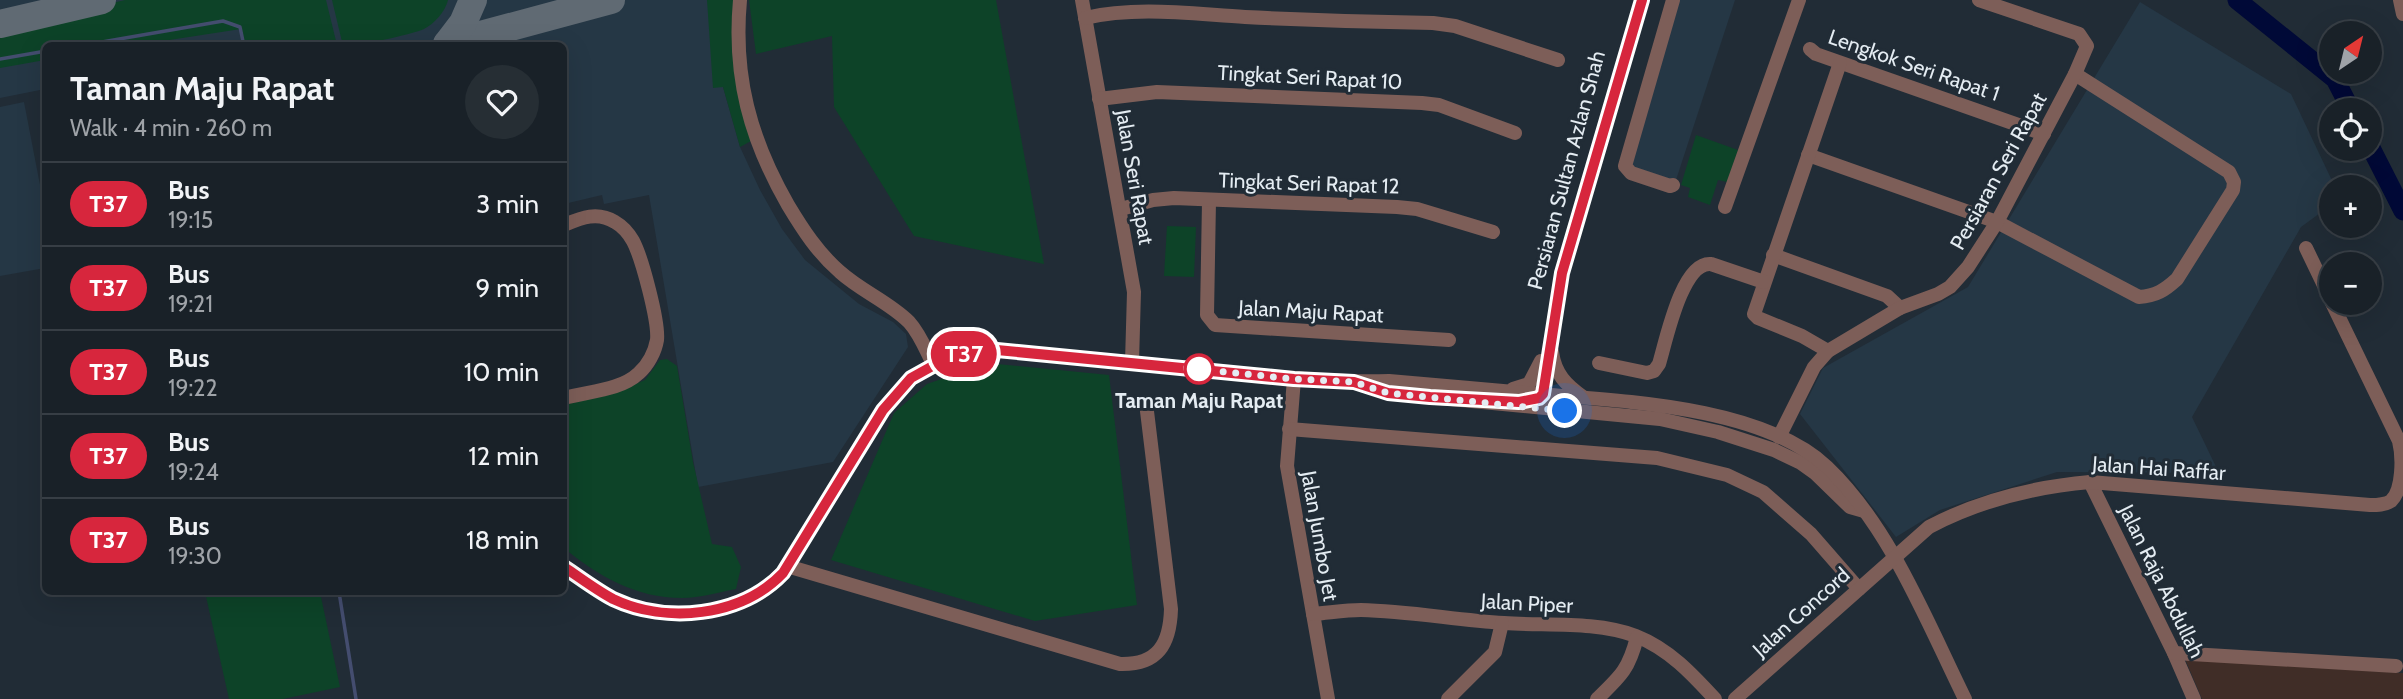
<!DOCTYPE html>
<meta charset="utf-8">
<style>
:root{--surface:#192128;--page:#262e34;--text:#f1f3f6;--muted:#9fa3a8;--line:#373e45}
body{margin:0;font-family:Cabin,sans-serif;background:var(--page);color:var(--text);height:100vh;display:flex;flex-direction:column;font-size:26px;white-space:nowrap}
*{box-sizing:border-box;margin:0}
p{font-size:23px;color:var(--muted)}
.icon{flex:none;width:38px;height:38px;fill:none;stroke:currentColor;stroke-width:2;stroke-linecap:round;stroke-linejoin:round}
.map{position:relative;flex:1;overflow:hidden}
.drawer{position:absolute;left:42px;top:42px;width:525px;height:553px;display:flex;flex-direction:column;background:var(--surface);border-radius:10px;box-shadow:0 7px 28px #0002,0 0 0 2px var(--line)}
.drawer>*{flex:none}
.badge{padding:0 14px;border-radius:23px;font-size:24px;line-height:46px}
.needle{width:46px;rotate:35deg}
.buttons{position:absolute;left:2319px;top:21px;display:grid;gap:14px}
.buttons a{display:grid;place-items:center;width:63px;height:63px;border-radius:50%;background:var(--surface);box-shadow:0 7px 28px #0002,0 0 0 2px var(--line);font-size:35px}
.you{position:absolute;width:35px;height:35px;margin:-18px;border:5px solid #fff;border-radius:50%;background:#1a73e8;box-shadow:0 0 0 10px #1a73e833}
.map>.badge{position:absolute;translate:-50% -50%;box-shadow:0 0 0 4px #fff}
.round{display:grid;place-items:center;flex:none;width:74px;height:74px;border-radius:37px;background:var(--page)}
.summary{display:flex;align-items:center;justify-content:space-between;height:119px;padding:0 28px}
h1{font-size:33px;font-weight:800;line-height:52px}
ul{padding:0;list-style:none}
li{display:flex;align-items:center;gap:21px;height:84px;padding:0 28px;border-top:2px solid var(--line)}
li div{flex:1}
li b{display:block;font-size:26px}
li em{font-style:normal}
li .badge{min-width:77px;font-weight:700;text-align:center}
.map>svg:first-child{display:block}
</style>
<div class="map">
<svg width="2403" height="699" viewBox="0 0 2403 699">
<rect width="100%" height="100%" fill="#212c36"/>
<g fill="#253745">
<polygon points="0,0 719,0 723,87 740,147 760,190 782,229 805,260 859,304 893,322 906,334 908,347 833,462 698,487 649,195 604,204 602,195 564,204 564,46 329,45 242,29 244,45 46,46 45,89 0,98"/>
<polygon points="1676,0 1735,0 1674,186 1623,169"/>
<polygon points="2140,2 2291,94 2335,187 2331,187 2331,205 2301,227 2192,417 2219,473 2057,472 1940,510 1896,537 1800,414 1823,368 1968,287"/>
<polygon points="24,102 45,211 45,268 0,276 0,107"/>
</g>
<polygon fill="#402d27" points="2185,659 2403,673 2403,699 2202,699"/>
<g fill="#0d4328">
<polygon points="125,0 326,0 337,45 244,45 241,29 137,45 46,46 45,60 0,68 0,30"/>
<path d="M332,0H448C445,12 435,23 424,29C410,35 358,46 343,46Z"/>
<polygon points="707,0 734,0 751,141 740,147 723,87 713,88"/>
<polygon points="749,0 996,0 1044,264 914,236 834,107 832,36 756,54"/>
<polygon points="1696,135 1738,150 1727,182 1718,180 1710,205 1688,197 1690,188 1681,185"/>
<polygon points="1167,226 1196,227 1194,277 1164,276"/>
<path d="M667,359L677,366L693,462L712,544L732,547L741,567L736,589C719,592 700,598 682,598C636,598 598,576 564,548V405L617,392L645,380L660,360Z"/>
<polygon points="987,363 1109,375 1137,605 1035,621 831,560 894,413 927,384"/>
<polygon points="205,592 320,592 340,687 283,699 229,699"/>
</g>
<g fill="none" stroke-linecap="round" stroke-linejoin="round">
<g stroke="#444d6f" stroke-width="3.5">
<polyline points="79,46 223,21 240,27 244,46"/>
<polyline points="0,59 46,51"/>
<polyline points="339,592 356,699"/>
</g>
<g stroke="#000937" stroke-width="19">
<polyline points="2237,0 2335,79 2351,110"/>
<polyline points="2370,146 2403,211"/>
</g>
<g stroke="#606a73" stroke-width="28">
<polyline points="0,24 102,0"/>
<polyline points="447,44 611,0"/>
<polyline points="447,44 463,23 473,0"/>
</g>
<g stroke="#7d5e58" stroke-width="14">
<path d="M740,0C733,76 750,139 788,205C803,230 818,253 840,272C861,291 889,302 909,322C920,334 926,350 933,364"/>
<polyline points="1082,0 1134,292 1132,362"/>
<polyline points="1673,0 1625,166 1631,173 1670,186 1673,185"/>
<polyline points="2400,0 2403,14"/>
<path d="M1085,18C1137,6 1192,14 1245,17C1308,20 1371,22 1433,23L1455,26L1558,60"/>
<polyline points="1810,49 1816,54 2044,134"/>
<polyline points="1099,99 1157,92 1422,103 1439,105 1515,133"/>
<path d="M1808,155L1997,222L2139,297C2156,296 2165,290 2177,279L2233,190L2234,182L2229,172L2075,74"/>
<polyline points="1209,201 1207,315 1215,325 1449,340"/>
<polyline points="1725,207 1799,0"/>
<polyline points="1121,209 1153,200 1174,198 1397,207 1417,209 1493,232"/>
<path d="M564,225C581,218 597,211 615,222C622,226 629,234 633,241C642,258 659,322 657,340C655,352 648,365 639,373C620,391 588,391 564,398"/>
<polyline points="2306,248 2331,300"/>
<polyline points="1773,255 1887,296 1900,308"/>
<polyline points="1828,351 1802,336 1758,318 1754,314 1840,63"/>
<path d="M1552,352C1555,374 1566,385 1583,397"/>
<path d="M1599,363L1647,373L1654,371L1659,364C1666,341 1682,261 1711,264L1764,282"/>
<polyline points="1294,379 1287,466 1328,699"/>
<polyline points="1362,385 1388,393 1660,419 1718,432 1774,450 1801,463 1815,473 1850,507 1864,511"/>
<polyline points="1513,389 1529,384 1541,361"/>
<polyline points="1543,394 1562,273 1642,0"/>
<polyline points="1289,429 1657,458 1727,475 1763,492 1811,534 1859,589"/>
<polyline points="1779,437 1814,367 1828,351 1900,308 1938,294 1950,287 1968,267 1997,222 2075,74 2087,46 2079,34 1979,0"/>
<polyline points="2090,482 2174,653 2194,699"/>
<path d="M564,566C579,577 596,590 613,599C667,624 741,617 783,573L883,410L911,378L947,358L978,351L997,350C1062,356 1128,362 1193,369C1259,375 1324,383 1389,381C1439,385 1488,390 1538,394C1623,401 1762,406 1827,467C1890,527 1927,622 1965,699"/>
<path d="M787,566L1120,664C1158,665 1170,644 1171,609L1146,403"/>
<path d="M1313,614C1328,613 1345,610 1361,610C1408,611 1456,620 1504,623C1547,626 1596,621 1636,636C1669,649 1692,674 1715,699"/>
<polyline points="2174,653 2396,666"/>
<polyline points="1448,699 1495,652 1502,623"/>
<path d="M1597,699C1621,676 1629,669 1637,637"/>
<path d="M1735,699L1929,527C1980,500 2033,487 2090,482L2370,505C2377,505 2385,505 2391,501C2403,490 2403,457 2399,441L2332,303"/>
</g>
</g>
<g fill="none" stroke-linecap="round" stroke-linejoin="round">
<defs>
<path id="line" d="M564,567C579,577 596,590 613,599C666,624 741,617 783,573L883,410L911,378L947,358L978,351L997,350L1294,379L1354,382L1388,393L1430,397L1519,402L1539,398L1543,394L1562,273L1642,0"/>
</defs>
<use href="#line" stroke="#fff" stroke-width="16"/>
<use href="#line" stroke="#d7263d" stroke-width="10"/>
<polyline stroke="#e4ecf2" stroke-width="7" stroke-dasharray="0 12.6" points="1199,369 1186,368 1294,379 1354,382 1388,393 1565,411"/>
</g>
<circle fill="#fff" stroke="#d7263d" stroke-width="3.5" cx="1199" cy="369" r="14"/>
<g text-anchor="middle" dominant-baseline="central" stroke-width="6" stroke-linejoin="round" paint-order="stroke">
<g font-size="21" fill="#e4ecf2" stroke="#212c36">
<text transform="translate(1914 65) rotate(19)">Lengkok Seri Rapat 1</text>
<text transform="translate(1310 77) rotate(3)">Tingkat Seri Rapat 10</text>
<text transform="translate(1566 170) rotate(-75)">Persiaran Sultan Azlan Shah</text>
<text transform="translate(1998 171) rotate(-61)">Persiaran Seri Rapat</text>
<text transform="translate(1135 177) rotate(80)">Jalan Seri Rapat</text>
<text transform="translate(1309 183) rotate(2)">Tingkat Seri Rapat 12</text>
<text transform="translate(1311 311) rotate(3)">Jalan Maju Rapat</text>
<text transform="translate(2159 468) rotate(4)">Jalan Hai Raffar</text>
<text transform="translate(1320 536) rotate(80)">Jalan Jumbo Jet</text>
<text transform="translate(2162 581) rotate(64)">Jalan Raja Abdullah</text>
<text transform="translate(1527 603) rotate(3)">Jalan Piper</text>
<text transform="translate(1801 612) rotate(-42)">Jalan Concord</text>
</g>
<g font-size="21" font-weight="bold" fill="#e4ecf2" stroke="#212c36">
<text x="1199" y="400">Taman Maju Rapat</text>
</g>
</g>
</svg>
<div class="buttons">
<a><svg class="needle" viewBox="-14 -14 28 28"><path d="M0-13l5 13h-10z" fill="#e53935"/><path d="M0 13l5-13h-10z" fill="#9fa3a8"/></svg></a>
<a><svg class="icon" aria-label="locate" viewBox="0 0 24 24"><circle cx="12" cy="12" r="6"/><path d="M12 2v4M12 18v4M2 12h4M18 12h4"/></svg></a>
<a>+</a>
<a>−</a>
</div>
<div class="you" style="left:1565px;top:411px"></div>
<b class="badge" style="left:964px;top:354px;background:#d7263d;color:#fff">T37</b>
<section class="drawer">
<div class="summary"><div><h1>Taman Maju Rapat</h1><p>Walk · 4 min · 260 m</p></div><a class="round"><svg class="icon" aria-label="heart" viewBox="0 0 24 24"><path d="M12 20l-8-8c-3-5 5-10 8-4 3-6 11-1 8 4z"/></svg></a></div>
<ul>
<li><span class="badge" style="background:#d7263d;color:#fff">T37</span><div><b>Bus</b><p>19:15</p></div><em>3 min</em></li>
<li><span class="badge" style="background:#d7263d;color:#fff">T37</span><div><b>Bus</b><p>19:21</p></div><em>9 min</em></li>
<li><span class="badge" style="background:#d7263d;color:#fff">T37</span><div><b>Bus</b><p>19:22</p></div><em>10 min</em></li>
<li><span class="badge" style="background:#d7263d;color:#fff">T37</span><div><b>Bus</b><p>19:24</p></div><em>12 min</em></li>
<li><span class="badge" style="background:#d7263d;color:#fff">T37</span><div><b>Bus</b><p>19:30</p></div><em>18 min</em></li>
</ul>
</section>
</div>
